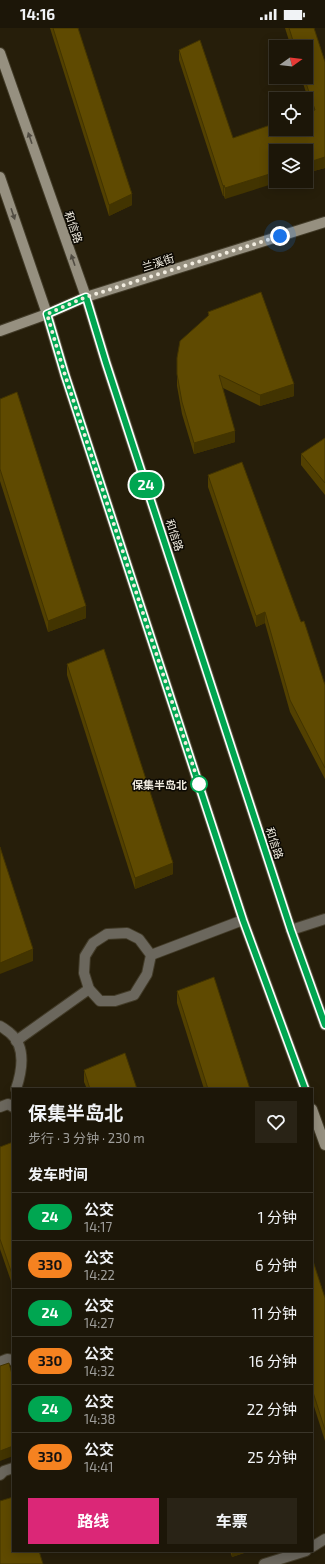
<!DOCTYPE html>
<html lang="zh">
<meta charset="utf-8">
<style>
:root{--surface:#1c1608;--page:#292316;--text:#f1f3f6;--muted:#a09f9c;--line:#3a3529;--accent:#db2777}
body{margin:0;font-family:"Exo 2","Noto Sans SC",sans-serif;background:var(--page);color:var(--text);height:100vh;display:flex;flex-direction:column;font-size:15px;white-space:nowrap}
*{box-sizing:border-box;margin:0}
p{font-size:13px;color:var(--muted)}
.icon{flex:none;width:22px;height:22px;fill:none;stroke:currentColor;stroke-width:2;stroke-linecap:round;stroke-linejoin:round}
.map{position:relative;flex:1;overflow:hidden}
.details{position:absolute;left:12px;top:1060px;width:301px;height:464px;display:flex;flex-direction:column;background:var(--surface);border-radius:0px;box-shadow:0 2px 10px #0003,0 0 0 1px var(--line)}
.details>*{flex:none}
.badge{padding:0 8px;border-radius:13px;font-size:14px;line-height:26px}
.needle{width:26px;rotate:75deg}
.controls{position:absolute;left:269px;top:12px;display:grid;gap:8px}
.controls a{display:grid;place-items:center;width:44px;height:44px;border-radius:0px;background:var(--surface);box-shadow:0 2px 10px #0003,0 0 0 1px var(--line);font-size:20px}
.you{position:absolute;width:20px;height:20px;margin:-10px;border:3px solid #fff;border-radius:50%;background:#1a73e8;box-shadow:0 0 0 6px #1a73e833}
.map>.badge{position:absolute;translate:-50% -50%;box-shadow:0 0 0 2px #fff}
h2{padding:0 16px;font-size:15px;line-height:36px}
.round{display:grid;place-items:center;flex:none;width:42px;height:42px;border-radius:0px;background:var(--page)}
.head{display:flex;align-items:center;justify-content:space-between;height:68px;padding:0 16px}
h1{font-size:19px;font-weight:700;line-height:30px}
.button{display:flex;gap:8px;margin-top:auto;padding:8px 16px}
.button a{flex:1;height:46px;border-radius:0px;background:var(--accent);color:#fff;font-size:16px;font-weight:700;line-height:46px;text-align:center}
.button a+a{background:var(--page);color:var(--text)}
ul{padding:0;list-style:none}
li{display:flex;align-items:center;gap:12px;height:48px;padding:0 16px;border-top:1px solid var(--line)}
li div{flex:1}
li b{display:block;font-size:15px}
li em{font-style:normal}
li .badge{min-width:44px;font-weight:700;text-align:center}
.status{display:flex;justify-content:space-between;align-items:center;height:28px;padding:0 20px;background:var(--surface);direction:ltr}
.status svg{height:11px;fill:currentColor}
.map>svg:first-child{display:block}
</style>
<div class="status"><b>14:16</b><svg viewBox="0 0 49 12"><path d="M0 12V9h3v3zM5 12V6h3v6zM10 12V3h3v9zM15 12V0h3v12zM26 1h20v11H26zM47 4h2v5h-2z"/></svg></div>
<div class="map">
<svg width="325" height="1536" viewBox="0 0 325 1536">
<rect width="100%" height="100%" fill="#261e0a"/>
<g fill="none" stroke-linecap="round" stroke-linejoin="round">
<defs>
<g id="lane">
<polygon points="127,905 139,911 151,927 147,946 134,967 115,973 100,973 89,961 84,945 85,928 93,915 107,906"/>
<polyline points="0,1334 7,1331 13,1332"/>
<polyline points="312,1519 325,1511"/>
<polyline points="264,1536 306,1523"/>
</g>
<g id="street">
<polyline points="291,902 325,891"/>
<polyline points="151,927 243,892"/>
<path d="M0,998C4,1000 7,1003 10,1005C27,1019 22,1043 16,1061"/>
<polyline points="16,1013 89,961"/>
<polyline points="0,1079 8,1076 13,1079"/>
<polyline points="0,1447 4,1443 13,1440"/>
</g>
<g id="secondary">
<polyline points="0,25 86,269 106,335 291,902 325,997"/>
<polyline points="0,149 47,286 65,347 243,892 305,1061"/>
<polyline points="0,303 47,286 86,269 325,194"/>
<polyline points="312,1081 325,1117"/>
</g>
</defs>
<use href="#lane" stroke="#423b28" stroke-width="12"/>
<use href="#street" stroke="#423b28" stroke-width="12"/>
<use href="#secondary" stroke="#423b28" stroke-width="12"/>
<use href="#lane" stroke="#6b675d" stroke-width="10"/>
<use href="#street" stroke="#6b675d" stroke-width="10"/>
<use href="#secondary" stroke="#969080" stroke-width="10"/>
</g>
<g fill="#524001">
<polygon points="50,0 78,0 132,177 109,188"/>
<polygon points="285,0 314,0 325,34 325,140 306,145 306,123 225,171 224,168 223,168 179,32 179,22 233,110 312,83 301,49 306,49 306,19 291,19"/>
<polygon points="208,284 294,368 260,378 223,360 235,414 194,426 182,386 177,358 177,330 208,289"/>
<polygon points="0,371 86,590 48,604 0,453"/>
<polygon points="325,410 325,467 301,437 301,426"/>
<polygon points="208,447 301,594 325,657 325,751 290,684 265,595 256,599 208,459"/>
<polygon points="67,636 173,846 135,861 67,647"/>
<polygon points="177,963 250,1061 204,1061 177,975"/>
<polygon points="84,1042 137,1061 87,1061 84,1054"/>
<polygon points="13,1114 13,1259 0,1221 0,1119"/>
<polygon points="312,1230 325,1270 325,1413 312,1372"/>
<polygon points="230,1523 250,1523 232,1529"/>
</g>
<g fill="#423401">
<polygon points="325,129 325,140 306,145 306,135"/>
<polygon points="276,144 276,153 282,153 225,171 225,160"/>
<polygon points="224,157 224,168 223,168 223,158"/>
<polygon points="132,166 132,177 109,188 109,177"/>
<polygon points="294,356 294,368 260,378 260,367"/>
<polygon points="235,403 235,414 194,426 194,415"/>
<polygon points="86,578 86,590 48,604 48,593"/>
<polygon points="265,584 265,595 256,599 256,588"/>
<polygon points="173,835 173,846 135,861 135,850"/>
<polygon points="33,921 33,933 0,946 0,935"/>
<polygon points="13,1418 13,1428 0,1433 0,1423"/>
<polygon points="232,1523 250,1523 232,1529"/>
</g>
<g fill="#5f4a01" stroke="#423401">
<polygon points="53,0 78,0 132,166 109,177"/>
<polygon points="289,0 314,0 325,34 325,129 306,135 306,123 276,123 276,144 225,160 224,157 223,158 179,22 200,12 233,110 276,95 276,101 306,101 306,85 315,82 304,49 306,49 306,19 295,19"/>
<polygon points="261,264 294,356 260,367 219,347 235,403 194,415 182,374 177,346 177,330 180,313 209,287 208,284"/>
<polygon points="17,364 86,578 48,593 0,441 0,371"/>
<polygon points="325,410 325,455 301,426"/>
<polygon points="242,434 301,594 304,593 325,657 325,740 290,672 265,584 256,588 208,447"/>
<polygon points="104,621 173,835 135,850 67,636"/>
<polygon points="0,819 33,921 0,935"/>
<polygon points="214,949 250,1061 208,1061 177,963"/>
<polygon points="125,1025 137,1061 90,1061 84,1042"/>
<polygon points="13,1114 13,1249 0,1211 0,1119"/>
<polygon points="312,1230 325,1270 325,1402 312,1361"/>
<polygon points="9,1335 13,1350 13,1418 0,1423 0,1338"/>
<polygon points="13,1469 13,1523 39,1523 43,1536 0,1536 0,1473"/>
</g>
<defs><path id="oneway-solid" d="M-6-.8H1V-3.2L6.5 0L1 3.2V.8H-6Z"/></defs>
<g fill="#514c42">
<use href="#oneway-solid" transform="translate(30 110) rotate(-109)"/>
<use href="#oneway-solid" transform="translate(13 186) rotate(71)"/>
<use href="#oneway-solid" transform="translate(73 232) rotate(-109)"/>
</g>
<g fill="none" stroke-linecap="round" stroke-linejoin="round">
<defs>
<polyline id="line" points="305,1061 243,892 65,347 47,286 86,269 106,335 291,902 325,997"/>
</defs>
<use href="#line" stroke="#fff" stroke-width="9"/>
<use href="#line" stroke="#00a651" stroke-width="6"/>
<polyline stroke="#f1ecdf" stroke-width="4" stroke-dasharray="0 7.2" points="199,756 65,347 47,286 86,269 280,208"/>
</g>
<circle fill="#fff" stroke="#00a651" stroke-width="2" cx="199" cy="756" r="8"/>
<g text-anchor="middle" dominant-baseline="central" stroke-width="3" stroke-linejoin="round" paint-order="stroke">
<g font-size="11" fill="#f1ecdf" stroke="#0c0903">
<text transform="translate(74 199) rotate(71)">和信路</text>
<text transform="translate(158 234) rotate(-17)">兰溪街</text>
<text transform="translate(175 507) rotate(72)">和信路</text>
<text transform="translate(275 815) rotate(72)">和信路</text>
</g>
<g font-size="11" font-weight="bold" fill="#f1ecdf" stroke="#0c0903" text-anchor="end">
<text x="187" y="756">保集半岛北</text>
</g>
</g>
</svg>
<div class="controls">
<a><svg class="needle" viewBox="-14 -14 28 28"><path d="M0-13l5 13h-10z" fill="#e53935"/><path d="M0 13l5-13h-10z" fill="#a09f9c"/></svg></a>
<a><svg class="icon" aria-label="locate" viewBox="0 0 24 24"><circle cx="12" cy="12" r="6"/><path d="M12 2v4M12 18v4M2 12h4M18 12h4"/></svg></a>
<a><svg class="icon" aria-label="layers" viewBox="0 0 24 24"><path d="M12 4l9 5-9 5-9-5zM3 14l9 5 9-5"/></svg></a>
</div>
<div class="you" style="left:280px;top:208px"></div>
<b class="badge" style="left:146px;top:457px;background:#00a651;color:#fff">24</b>
<section class="details">
<div class="head"><div><h1>保集半岛北</h1><p>步行 · 3 分钟 · 230 m</p></div><a class="round"><svg class="icon" aria-label="heart" viewBox="0 0 24 24"><path d="M12 20l-8-8c-3-5 5-10 8-4 3-6 11-1 8 4z"/></svg></a></div>
<h2>发车时间</h2>
<ul>
<li><span class="badge" style="background:#00a651;color:#fff">24</span><div><b>公交</b><p>14:17</p></div><em>1 分钟</em></li>
<li><span class="badge" style="background:#f58220;color:#111">330</span><div><b>公交</b><p>14:22</p></div><em>6 分钟</em></li>
<li><span class="badge" style="background:#00a651;color:#fff">24</span><div><b>公交</b><p>14:27</p></div><em>11 分钟</em></li>
<li><span class="badge" style="background:#f58220;color:#111">330</span><div><b>公交</b><p>14:32</p></div><em>16 分钟</em></li>
<li><span class="badge" style="background:#00a651;color:#fff">24</span><div><b>公交</b><p>14:38</p></div><em>22 分钟</em></li>
<li><span class="badge" style="background:#f58220;color:#111">330</span><div><b>公交</b><p>14:41</p></div><em>25 分钟</em></li>
</ul>
<div class="button"><a>路线</a><a>车票</a></div>
</section>
</div>
